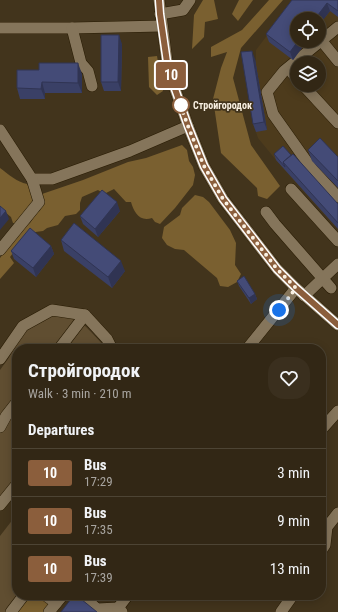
<!DOCTYPE html>
<meta charset="utf-8">
<style>
:root{--surface:#322715;--page:#3a2f1e;--text:#f1f3f6;--muted:#a8a5a0;--line:#4d4434}
body{margin:0;font-family:"Roboto Condensed",sans-serif;background:var(--page);color:var(--text);height:100vh;display:flex;flex-direction:column;font-size:15px;white-space:nowrap}
*{box-sizing:border-box;margin:0}
p{font-size:13px;color:var(--muted)}
.icon{flex:none;width:22px;height:22px;fill:none;stroke:currentColor;stroke-width:2;stroke-linecap:round;stroke-linejoin:round}
.map{position:relative;flex:1;overflow:hidden}
.sheet{position:absolute;left:12px;top:344px;width:314px;height:256px;display:flex;flex-direction:column;background:var(--surface);border-radius:16px;box-shadow:0 2px 10px #0003,0 0 0 1px var(--line)}
.sheet>*{flex:none}
.badge{padding:0 8px;border-radius:3px;font-size:14px;line-height:26px}
.buttons{position:absolute;left:290px;top:12px;display:grid;gap:8px}
.buttons a{display:grid;place-items:center;width:36px;height:36px;border-radius:50%;background:var(--surface);box-shadow:0 2px 10px #0003,0 0 0 1px var(--line);font-size:20px}
.you{position:absolute;width:20px;height:20px;margin:-10px;border:3px solid #fff;border-radius:50%;background:#1a73e8;box-shadow:0 0 0 6px #1a73e833}
.map>.badge{position:absolute;translate:-50% -50%;box-shadow:0 0 0 2px #fff}
h2{padding:0 16px;font-size:15px;line-height:36px}
.round{display:grid;place-items:center;flex:none;width:42px;height:42px;border-radius:16px;background:var(--page)}
.head{display:flex;align-items:center;justify-content:space-between;height:68px;padding:0 16px}
h1{font-size:19px;font-weight:700;line-height:30px}
ul{padding:0;list-style:none}
li{display:flex;align-items:center;gap:12px;height:48px;padding:0 16px;border-top:1px solid var(--line)}
li div{flex:1}
li b{display:block;font-size:15px}
li em{font-style:normal}
li .badge{min-width:44px;font-weight:700;text-align:center}
.map>svg:first-child{display:block}
</style>
<div class="map">
<svg width="338" height="612" viewBox="0 0 338 612">
<rect width="100%" height="100%" fill="#42341c"/>
<path fill="#4d3b1c" fill-rule="evenodd" d="M294,0H338V229L276,160L258,138L256,132V50ZM297,19H319V41H297ZM297,63H319V85H297Z"/>
<g fill="#604e31">
<path d="M40,315C49,315 61,314 69,316C81,318 98,340 107,349H17V475L13,484L0,499V370L8,359L17,344L31,324Z"/>
<polygon points="17,514 17,595 20,595 8,612 0,612 0,536"/>
</g>
<g fill="#7a6030">
<polygon points="203,0 214,0 218,19 205,22 204,37 192,49 194,15"/>
<polygon points="239,0 253,0 238,21 232,14"/>
<polygon points="269,0 283,0 241,48 233,78 251,145 280,186 267,199 258,196 257,188 221,153 213,99 221,68 227,52 211,57 211,47 242,30"/>
<polygon points="157,56 163,91 157,95 149,87 148,57"/>
<path d="M182,145L187,150L189,161L193,167L195,175L193,185L175,208L160,224L155,222L152,218C139,222 134,212 131,202H126L114,189L104,194L98,190L82,197L80,203V210L76,214L65,216L58,225L47,228L43,231L28,233L10,257L14,263L0,279V258L23,228L30,223L34,217V212L40,211L42,194L83,180L128,162L146,158Z"/>
<path d="M0,168C8,174 17,182 27,184L33,195L32,206L18,223H13L11,217L0,208Z"/>
<polygon points="195,195 203,197 209,202 230,230 236,243 235,265 241,274 237,282 228,287 220,286 217,278 184,250 175,249 167,245 162,238 164,227 180,215 182,208"/>
<polygon points="25,595 40,595 52,605 48,612 13,612"/>
</g>
<g fill="none" stroke-linecap="round" stroke-linejoin="round">
<defs>
<g id="minor">
<polyline points="159,0 168,69 188,126 204,166 223,199 277,269 296,288 338,325"/>
<polyline points="160,14 183,10 190,0"/>
<polyline points="338,27 284,71 267,92 273,114 312,169 338,197"/>
<polyline points="0,28 72,28 162,26"/>
<polyline points="72,28 81,63 88,71 92,86"/>
<polyline points="325,45 338,61"/>
<polyline points="297,68 292,73 297,78"/>
<polyline points="303,85 338,123"/>
<polyline points="0,130 32,179 52,179 130,151 188,126"/>
<polyline points="291,189 338,241"/>
<polyline points="266,212 275,224 331,288"/>
<polyline points="0,250 39,202 32,179"/>
<polyline points="304,296 338,264"/>
<polyline points="59,349 85,315"/>
<polyline points="247,349 296,288"/>
<polyline points="0,359 23,326 52,310 85,315 107,339 112,349"/>
<polyline points="0,427 6,416 17,402"/>
<polyline points="321,430 338,411"/>
<polyline points="0,505 17,484"/>
<polyline points="321,551 325,545 327,527 338,513"/>
<polyline points="45,595 56,603"/>
<polyline points="82,595 97,609 118,608 122,612"/>
<polyline points="118,608 128,595"/>
<polyline points="11,612 24,595"/>
<polyline points="49,612 63,595"/>
<polyline points="281,612 293,595"/>
</g>
</defs>
<use href="#minor" stroke="#281b03" stroke-width="12"/>
<use href="#minor" stroke="#85755b" stroke-width="11"/>
</g>
<g fill="#3a4066">
<polygon points="292,0 338,0 338,17 330,11 319,25 319,19 297,41 307,41 293,60 269,42 266,34"/>
<polygon points="122,44 121,91 104,91 101,82"/>
<polygon points="255,59 267,130 256,132 253,124"/>
<polygon points="17,70 82,74 82,93 45,93 45,99 20,99 17,88"/>
<polygon points="308,150 338,157 338,188 312,161"/>
<polygon points="274,154 291,155 338,204 338,229 276,160"/>
<polygon points="120,211 98,237 83,224 80,216"/>
<polygon points="61,240 125,271 112,288 64,251"/>
<polygon points="51,246 54,254 36,277 14,259 11,251"/>
<polygon points="237,281 255,294 257,299 251,304 239,286"/>
</g>
<g fill="#303453">
<polygon points="327,3 330,11 319,25 319,19 315,19"/>
<polygon points="119,35 122,44 121,91 118,82"/>
<polygon points="298,41 307,41 293,60 290,52"/>
<polygon points="252,51 255,59 267,130 264,122"/>
<polygon points="78,63 82,74 82,93 78,83"/>
<polygon points="42,82 45,93 45,99 41,89"/>
<polygon points="117,202 120,211 98,237 95,229"/>
<polygon points="6,211 9,219 0,230 0,218"/>
<polygon points="51,246 54,254 36,277 33,268"/>
<polygon points="121,261 125,271 112,288 108,277"/>
<polygon points="255,294 257,299 251,304 249,298"/>
</g>
<g fill="#444b77" stroke="#303453">
<polygon points="292,0 338,0 338,11 327,3 315,19 297,19 297,41 298,41 290,52 266,34"/>
<polygon points="101,35 119,35 118,82 101,82"/>
<polygon points="252,51 264,122 253,124 241,52"/>
<polygon points="39,63 78,63 78,83 42,82 41,89 17,88 17,70 39,70"/>
<polygon points="320,138 338,157 338,181 308,150"/>
<polygon points="283,146 291,155 283,162 285,167 274,154"/>
<polygon points="293,154 338,204 338,223 283,162"/>
<polygon points="102,190 117,202 95,229 80,216"/>
<polygon points="0,206 6,211 0,218"/>
<polygon points="74,223 121,261 108,277 61,240"/>
<polygon points="30,228 51,246 33,268 11,251"/>
<polygon points="244,276 255,294 249,298 237,281"/>
<polygon points="74,595 76,595 97,612 61,612"/>
</g>
<g fill="none" stroke-linecap="round" stroke-linejoin="round">
<defs>
<polyline id="line" points="159,0 160,14 168,69 188,126 204,166 223,199 277,269 296,288 338,325"/>
</defs>
<use href="#line" stroke="#fff" stroke-width="9"/>
<use href="#line" stroke="#8b5e3c" stroke-width="6"/>
<polyline stroke="#f9f0e2" stroke-width="4" stroke-dasharray="0 7.2" points="181,105 178,99 188,126 204,166 223,199 277,269 296,288 279,310"/>
</g>
<circle fill="#fff" stroke="#8b5e3c" stroke-width="2" cx="181" cy="105" r="8"/>
<g text-anchor="middle" dominant-baseline="central" stroke-width="3.5" stroke-linejoin="round" paint-order="stroke">
<g font-size="10" font-weight="bold" fill="#f9f0e2" stroke="#42341c" text-anchor="start">
<text x="193" y="105">Стройгородок</text>
</g>
</g>
</svg>
<div class="buttons">
<a><svg class="icon" aria-label="locate" viewBox="0 0 24 24"><circle cx="12" cy="12" r="6"/><path d="M12 2v4M12 18v4M2 12h4M18 12h4"/></svg></a>
<a><svg class="icon" aria-label="layers" viewBox="0 0 24 24"><path d="M12 4l9 5-9 5-9-5zM3 14l9 5 9-5"/></svg></a>
</div>
<div class="you" style="left:279px;top:310px"></div>
<b class="badge" style="left:171px;top:75px;background:#8b5e3c;color:#fff">10</b>
<section class="sheet">
<div class="head"><div><h1>Стройгородок</h1><p>Walk · 3 min · 210 m</p></div><a class="round"><svg class="icon" aria-label="heart" viewBox="0 0 24 24"><path d="M12 20l-8-8c-3-5 5-10 8-4 3-6 11-1 8 4z"/></svg></a></div>
<h2>Departures</h2>
<ul>
<li><span class="badge" style="background:#8b5e3c;color:#fff">10</span><div><b>Bus</b><p>17:29</p></div><em>3 min</em></li>
<li><span class="badge" style="background:#8b5e3c;color:#fff">10</span><div><b>Bus</b><p>17:35</p></div><em>9 min</em></li>
<li><span class="badge" style="background:#8b5e3c;color:#fff">10</span><div><b>Bus</b><p>17:39</p></div><em>13 min</em></li>
</ul>
</section>
</div>
